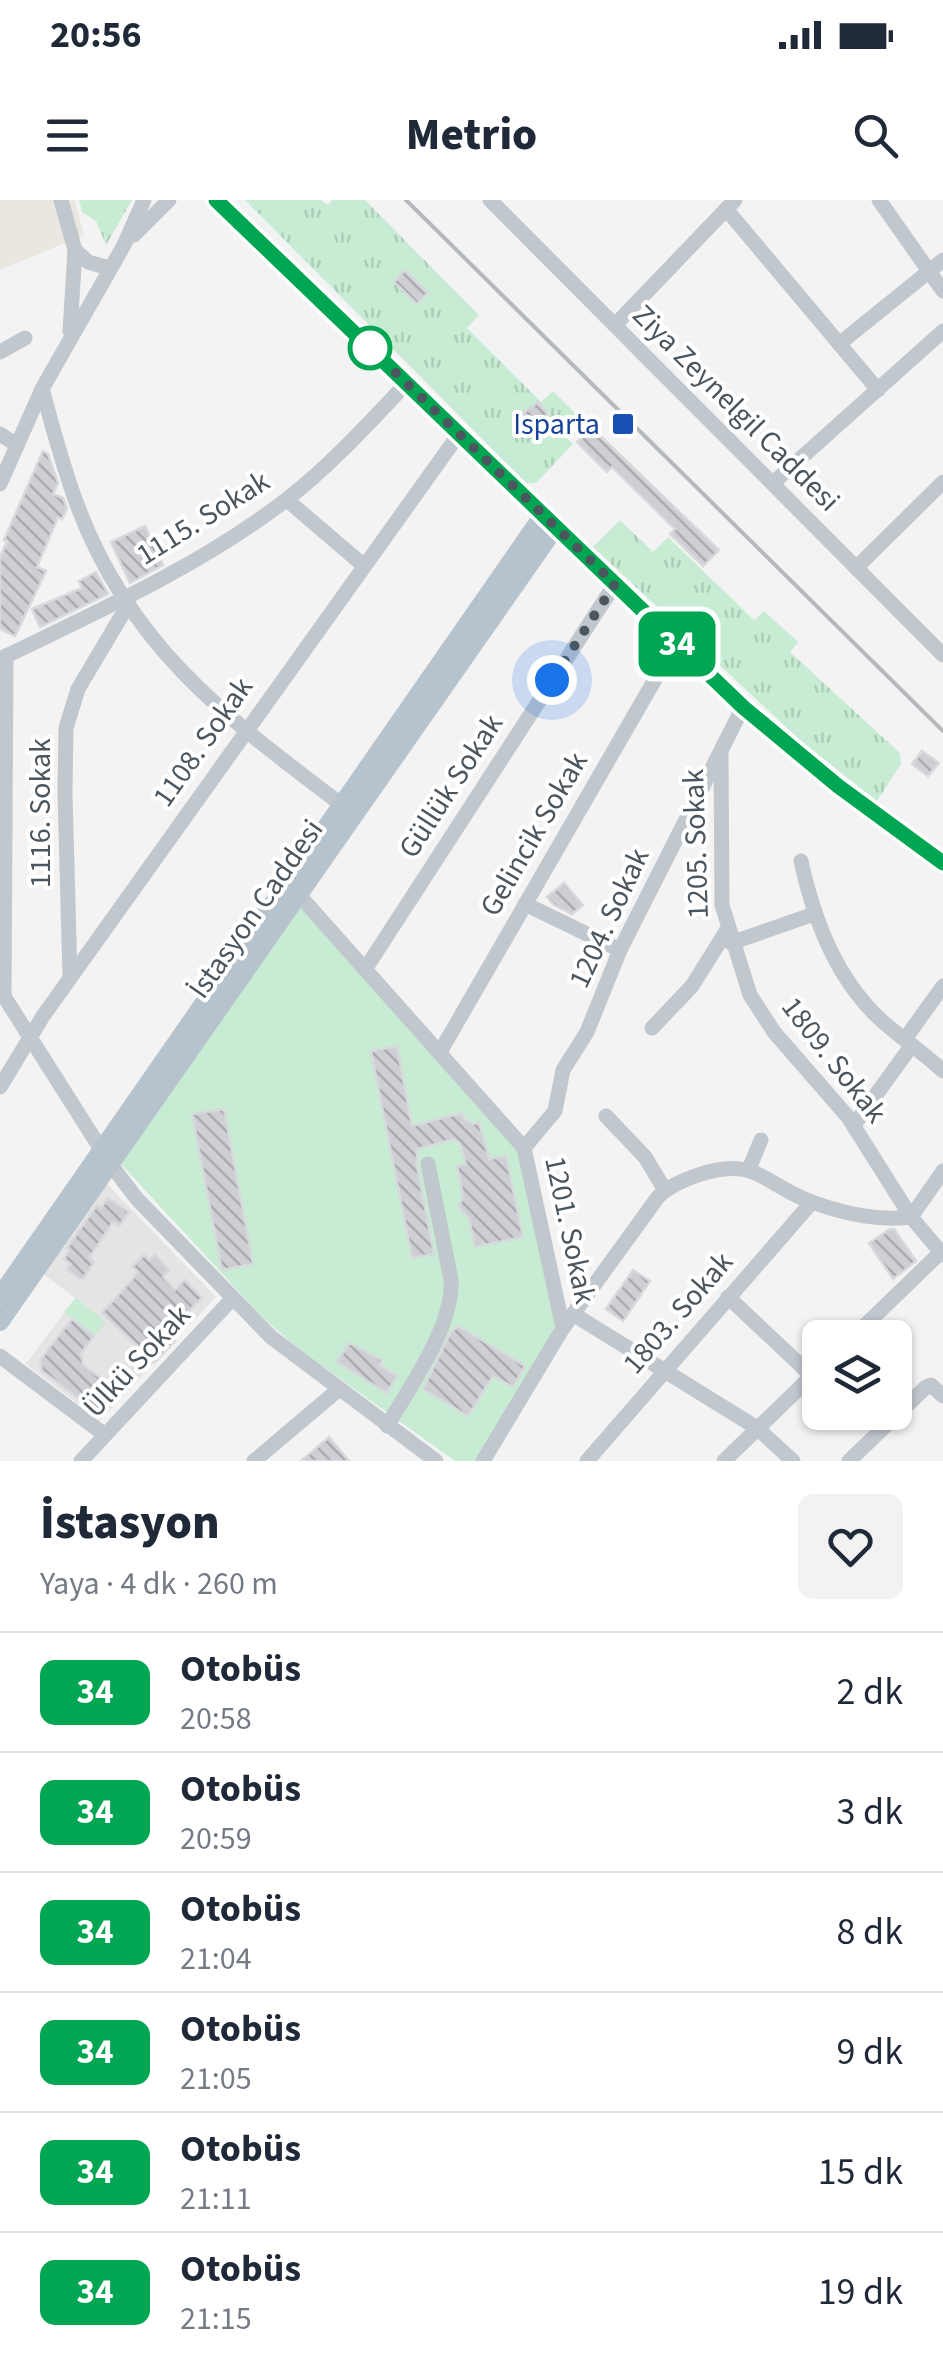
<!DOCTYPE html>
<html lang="tr">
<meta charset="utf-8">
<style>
:root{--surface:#fff;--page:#f2f2f3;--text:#1f2937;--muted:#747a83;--line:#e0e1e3}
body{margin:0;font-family:"Source Sans 3",sans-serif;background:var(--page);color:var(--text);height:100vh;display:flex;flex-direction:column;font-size:38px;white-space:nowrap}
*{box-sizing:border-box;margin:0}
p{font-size:32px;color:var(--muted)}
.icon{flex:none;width:55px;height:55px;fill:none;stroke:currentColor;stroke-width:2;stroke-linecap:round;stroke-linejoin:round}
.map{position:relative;height:1261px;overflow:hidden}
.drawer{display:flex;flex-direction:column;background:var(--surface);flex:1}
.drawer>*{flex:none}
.badge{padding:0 20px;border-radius:15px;font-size:35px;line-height:65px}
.controls{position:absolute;left:802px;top:1120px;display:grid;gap:20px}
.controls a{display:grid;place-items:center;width:110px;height:110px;border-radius:15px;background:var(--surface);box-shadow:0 2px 8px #0004;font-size:50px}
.you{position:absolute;width:50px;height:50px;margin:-25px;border:8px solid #fff;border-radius:50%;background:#1a73e8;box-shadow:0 0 0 15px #1a73e833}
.map>.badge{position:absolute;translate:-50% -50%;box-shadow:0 0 0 5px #fff}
.round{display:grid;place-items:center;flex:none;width:105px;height:105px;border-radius:15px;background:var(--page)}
.head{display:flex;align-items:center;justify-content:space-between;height:170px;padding:0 40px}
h1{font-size:48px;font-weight:800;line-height:75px}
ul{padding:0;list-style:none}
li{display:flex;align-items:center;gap:30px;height:120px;padding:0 40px;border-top:2px solid var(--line)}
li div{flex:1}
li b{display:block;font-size:38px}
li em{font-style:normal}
li .badge{min-width:110px;font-weight:700;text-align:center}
.status{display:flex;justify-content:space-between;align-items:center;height:70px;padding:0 50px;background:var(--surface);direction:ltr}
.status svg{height:28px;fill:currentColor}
header{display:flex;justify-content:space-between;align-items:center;height:130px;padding:0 40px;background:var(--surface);font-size:45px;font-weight:800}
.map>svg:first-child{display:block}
</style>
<div class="status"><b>20:56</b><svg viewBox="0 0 49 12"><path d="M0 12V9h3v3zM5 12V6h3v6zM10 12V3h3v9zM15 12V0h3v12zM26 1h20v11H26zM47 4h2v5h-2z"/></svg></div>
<header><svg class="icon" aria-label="menu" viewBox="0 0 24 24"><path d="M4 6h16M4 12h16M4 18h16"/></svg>Metrio<svg class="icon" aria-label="search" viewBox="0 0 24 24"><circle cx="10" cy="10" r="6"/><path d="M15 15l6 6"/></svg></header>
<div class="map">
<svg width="943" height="1261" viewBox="0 0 943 1261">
<defs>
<pattern id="park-tufts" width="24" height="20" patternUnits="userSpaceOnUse" patternTransform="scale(2.5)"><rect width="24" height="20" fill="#c7ecd3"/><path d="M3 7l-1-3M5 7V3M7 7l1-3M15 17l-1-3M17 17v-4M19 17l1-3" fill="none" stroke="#adccb8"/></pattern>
<pattern id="building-back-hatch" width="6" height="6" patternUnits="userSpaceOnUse" patternTransform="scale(2.5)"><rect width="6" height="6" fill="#cdcfd4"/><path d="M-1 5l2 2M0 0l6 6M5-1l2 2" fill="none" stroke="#a9abaf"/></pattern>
</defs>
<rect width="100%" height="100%" fill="#f4f3f3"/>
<polygon fill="#eae7e1" points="0,0 75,0 84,35 0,70"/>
<polygon fill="#e5e4e4" points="107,984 216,1097 100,1221 26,1164 75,1098 42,1073"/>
<g fill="#c7ecd3">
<polygon points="300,706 520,951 559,1127 476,1261 455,1261 300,1150 263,1118 121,964"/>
<polygon points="76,1098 106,1122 94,1136 64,1112"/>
</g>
<g fill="url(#park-tufts)">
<polygon points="79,0 132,0 106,45 96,21 82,12"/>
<polygon points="245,0 321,0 328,5 332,0 365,0 479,115 467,128 541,202 553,191 577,215 561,233 573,244 536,283 526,283"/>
<polygon points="620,320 653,352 668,337 754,420 764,411 798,442 790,452 900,553 901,564 877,601 800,540 593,347"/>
</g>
<g fill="url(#building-back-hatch)" stroke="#d7d9dd" stroke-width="2.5">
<polygon points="405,70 428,93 417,104 394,82"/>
<polygon points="538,202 546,211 548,219 541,230 532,231 522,223 522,214"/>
<polygon points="592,228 719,350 703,366 670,334 675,329 612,267 607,272 577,242"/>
<polygon points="43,251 48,254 58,283 53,294 63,298 67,309 62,319 58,317 37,367 46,371 15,436 0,429 0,358 7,341 4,340"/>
<polygon points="145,326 163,365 130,383 111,342"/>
<polygon points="96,372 108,394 40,427 32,409 82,388 79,381"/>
<polygon points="922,551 939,563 928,576 912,564"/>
<polygon points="564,683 583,705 572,714 554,705 547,697"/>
<polygon points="397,846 412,926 462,913 463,918 473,924 479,922 489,959 506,956 523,1037 475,1047 469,1018 459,1008 463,995 457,966 466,964 460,943 454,939 417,949 417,966 434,1054 412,1058 371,851"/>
<polygon points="224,909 253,1064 222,1070 192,914"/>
<polygon points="108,998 129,1012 119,1026 113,1022 89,1058 94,1062 82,1080 67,1070 71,1064 64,1059 70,1050 67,1048 97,1005 101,1008"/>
<polygon points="890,1029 894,1029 916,1061 893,1079 869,1043"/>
<polygon points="144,1055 149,1060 155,1055 169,1070 163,1077 175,1090 185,1080 202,1098 166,1133 175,1141 155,1162 102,1113 131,1081 138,1072 132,1067"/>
<polygon points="633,1070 650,1081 623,1121 606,1109"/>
<polygon points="72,1119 94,1136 81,1153 83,1165 110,1185 105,1192 110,1196 98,1213 42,1171 40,1160"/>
<polygon points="458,1126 525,1166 513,1187 493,1176 468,1216 423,1189 451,1132"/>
<polygon points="349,1143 382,1160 380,1165 397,1176 387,1193 337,1162"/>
<polygon points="329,1237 349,1261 301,1261"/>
</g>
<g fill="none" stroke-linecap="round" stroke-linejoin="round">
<g stroke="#c0c7cd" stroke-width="15">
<polyline points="61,0 75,50"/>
<polyline points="490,0 943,455"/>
<polyline points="879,0 943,91"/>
<polyline points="726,9 878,190"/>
<polyline points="134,35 169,0"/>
<polyline points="615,125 735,0"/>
<polyline points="70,131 75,50 88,62 109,68"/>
<polyline points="839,144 943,60"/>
<polyline points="0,152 25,138"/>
<path d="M42,189C53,228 63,268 78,307C131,448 227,518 342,605"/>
<polyline points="0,234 17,245"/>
<polyline points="773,283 943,131"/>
<polyline points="0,284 42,189 124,45 144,0"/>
<polyline points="287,300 363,365"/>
<polyline points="856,368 943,282"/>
<path d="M0,459C97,412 200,366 286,300C330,266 368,224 406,184"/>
<path d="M801,661C814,720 836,779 882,821C901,838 924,853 943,871"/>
<polyline points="299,695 524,948 563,1128 483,1261"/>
<polyline points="525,704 620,750"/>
<polyline points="731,743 814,714"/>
<polyline points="366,768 615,384"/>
<polyline points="70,777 65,593 66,528 78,489 128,405"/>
<polyline points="0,790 111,965 137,999 271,1137 436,1261"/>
<polyline points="4,797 6,456"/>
<polyline points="652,828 692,786 727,730"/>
<polyline points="905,839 943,786"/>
<polyline points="440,852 676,443"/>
<polyline points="0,887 43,816 459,234"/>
<polyline points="606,916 645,957 665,990"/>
<polyline points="854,925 912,845"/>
<polyline points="524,948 555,911 563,870 587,832 620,750 743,507"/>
<polyline points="749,969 761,940"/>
<polyline points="943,971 911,1017 943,1055"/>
<polyline points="728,1097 812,1176"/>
<polyline points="573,1114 757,1228 793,1261"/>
<path d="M563,1128L658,997C669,986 683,980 698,975C756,955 764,985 812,1002C842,1013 879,1021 911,1017L848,917L774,832L750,795L722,705L721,553"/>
<polyline points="852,1138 943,1050"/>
<polyline points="0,1156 105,1235"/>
<path d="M387,1226C410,1187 454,1125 451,1080L428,964"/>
<polyline points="81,1261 232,1099"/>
<polyline points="254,1261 338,1190"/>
<polyline points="587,1261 812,1002"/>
<polyline points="724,1261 820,1168"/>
<polyline points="849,1261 926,1187 931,1185 943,1196"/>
</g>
<g stroke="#b6c3cd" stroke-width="18">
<polyline points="215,0 754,517 838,586 943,663"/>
<polyline points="0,1096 543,315"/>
<polyline points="0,1122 556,327"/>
</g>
<polyline stroke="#b5b8bc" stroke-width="4" points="406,0 943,531"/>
</g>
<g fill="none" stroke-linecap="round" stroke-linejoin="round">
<defs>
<polyline id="line" points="216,0 743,507 838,586 943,663"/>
</defs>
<use href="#line" stroke="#fff" stroke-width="22"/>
<use href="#line" stroke="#00a651" stroke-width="15"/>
<polyline stroke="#4c565e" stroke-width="10" stroke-dasharray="0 18" points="370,148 615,384 552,480"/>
</g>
<circle fill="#fff" stroke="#00a651" stroke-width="5" cx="370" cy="148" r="20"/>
<rect fill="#1a4fb4" stroke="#fff" stroke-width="4" x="611" y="212" width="24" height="24" rx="5"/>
<g text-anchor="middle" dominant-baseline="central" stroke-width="8" stroke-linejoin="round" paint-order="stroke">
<g font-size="30" fill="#4c565e" stroke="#fff">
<text transform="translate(736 208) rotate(45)">Ziya Zeynelgil Caddesi</text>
<text transform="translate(203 318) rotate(-32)">1115. Sokak</text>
<text transform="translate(203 542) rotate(-55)">1108. Sokak</text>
<text transform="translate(451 586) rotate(-57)">Güllük Sokak</text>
<text transform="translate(40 613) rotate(-90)">1116. Sokak</text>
<text transform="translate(534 634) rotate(-60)">Gelincik Sokak</text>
<text transform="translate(696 644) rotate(-92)">1205. Sokak</text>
<text transform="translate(256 709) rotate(-55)">İstasyon Caddesi</text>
<text transform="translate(609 718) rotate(-65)">1204. Sokak</text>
<text transform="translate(834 860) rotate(52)">1809. Sokak</text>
<text transform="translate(570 1030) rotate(78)">1201. Sokak</text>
<text transform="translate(678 1113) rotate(-49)">1803. Sokak</text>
<text transform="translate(137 1161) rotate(-47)">Ülkü Sokak</text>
</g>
<g font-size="30" fill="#164399" stroke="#fff" text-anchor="end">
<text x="600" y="224">Isparta</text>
</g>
</g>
</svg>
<div class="controls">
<a><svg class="icon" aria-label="layers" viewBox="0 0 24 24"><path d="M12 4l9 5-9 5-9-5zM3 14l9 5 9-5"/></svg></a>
</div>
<div class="you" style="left:552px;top:480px"></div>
<b class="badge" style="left:677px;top:444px;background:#00a651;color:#fff">34</b>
</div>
<section class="drawer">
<div class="head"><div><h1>İstasyon</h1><p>Yaya · 4 dk · 260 m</p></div><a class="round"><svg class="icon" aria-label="heart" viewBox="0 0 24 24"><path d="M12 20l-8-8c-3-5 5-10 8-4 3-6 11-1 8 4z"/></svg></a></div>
<ul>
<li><span class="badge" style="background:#00a651;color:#fff">34</span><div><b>Otobüs</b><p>20:58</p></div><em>2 dk</em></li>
<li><span class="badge" style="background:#00a651;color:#fff">34</span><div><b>Otobüs</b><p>20:59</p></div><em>3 dk</em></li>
<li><span class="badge" style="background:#00a651;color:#fff">34</span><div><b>Otobüs</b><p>21:04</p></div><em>8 dk</em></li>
<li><span class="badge" style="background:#00a651;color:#fff">34</span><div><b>Otobüs</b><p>21:05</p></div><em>9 dk</em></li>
<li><span class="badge" style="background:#00a651;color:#fff">34</span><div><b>Otobüs</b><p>21:11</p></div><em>15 dk</em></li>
<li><span class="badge" style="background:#00a651;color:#fff">34</span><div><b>Otobüs</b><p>21:15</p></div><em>19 dk</em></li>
</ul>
</section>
